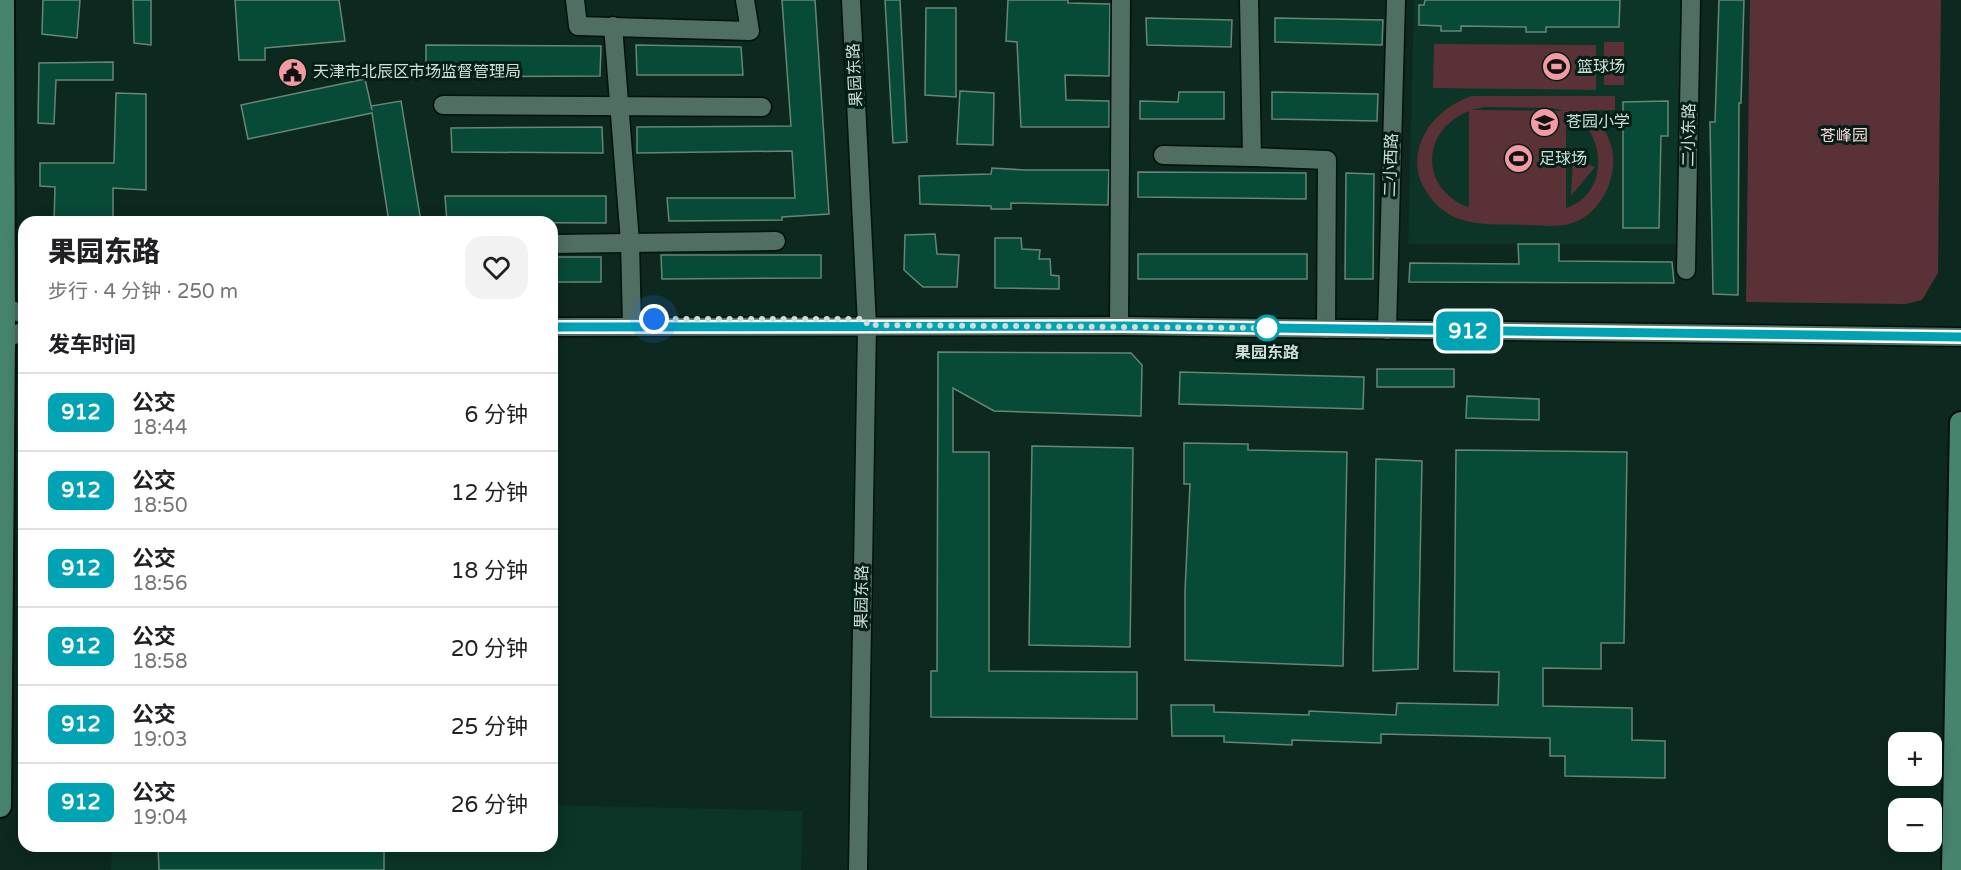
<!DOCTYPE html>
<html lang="zh">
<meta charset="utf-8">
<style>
:root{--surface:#fff;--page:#f2f2f2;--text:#202124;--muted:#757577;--line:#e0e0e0}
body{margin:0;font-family:"Varela Round","Noto Sans SC",sans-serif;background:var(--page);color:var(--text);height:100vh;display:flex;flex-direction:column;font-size:22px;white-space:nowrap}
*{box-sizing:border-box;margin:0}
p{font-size:20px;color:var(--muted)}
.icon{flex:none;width:33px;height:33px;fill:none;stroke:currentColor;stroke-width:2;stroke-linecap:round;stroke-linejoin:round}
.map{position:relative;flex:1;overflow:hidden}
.drawer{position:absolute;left:18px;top:216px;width:540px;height:636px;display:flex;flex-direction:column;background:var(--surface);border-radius:18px;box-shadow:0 3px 15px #0003}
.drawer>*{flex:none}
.badge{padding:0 12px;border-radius:9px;font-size:21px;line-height:39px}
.controls{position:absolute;left:1888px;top:732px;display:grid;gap:12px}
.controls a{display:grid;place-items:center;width:54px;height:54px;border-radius:12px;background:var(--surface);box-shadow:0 3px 15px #0003;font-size:30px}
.you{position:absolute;width:30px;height:30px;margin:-15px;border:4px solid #fff;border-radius:50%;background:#1a73e8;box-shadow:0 0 0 9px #1a73e833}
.map>.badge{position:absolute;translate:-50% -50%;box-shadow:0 0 0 3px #fff}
h2{padding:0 30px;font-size:22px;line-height:54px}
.round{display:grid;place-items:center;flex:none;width:63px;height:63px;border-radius:18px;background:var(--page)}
.head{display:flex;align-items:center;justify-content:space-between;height:102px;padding:0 30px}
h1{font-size:28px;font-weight:800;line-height:45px}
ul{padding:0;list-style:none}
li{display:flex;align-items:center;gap:18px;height:78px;padding:0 30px;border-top:2px solid var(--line)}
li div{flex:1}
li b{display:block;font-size:22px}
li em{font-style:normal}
li .badge{min-width:66px;font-weight:700;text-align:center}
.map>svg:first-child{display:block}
</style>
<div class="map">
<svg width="1961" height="870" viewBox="0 0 1961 870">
<rect width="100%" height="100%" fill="#0d291f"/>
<g fill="#0c3427">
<polygon points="1414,0 1683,0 1676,244 1408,244"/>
<polygon points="552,805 803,811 801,870 111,870 112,846 552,846"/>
</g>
<g fill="#5a3136" fill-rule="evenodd">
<polygon points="1750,0 1941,0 1938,273 1922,300 1906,304 1746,302"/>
<rect x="1604" y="42" width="20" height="43"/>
<polygon points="1434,44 1596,45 1596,90 1433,88"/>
<path d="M1472,96H1615V110H1589C1598,120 1607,132 1611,145C1620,174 1602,214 1572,223C1559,228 1541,225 1527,225C1488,224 1448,229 1426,191C1418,179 1416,166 1418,152C1424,124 1446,105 1472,96ZM1484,107L1552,108L1564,111L1473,110ZM1469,111V206L1468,207C1419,188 1421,130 1469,111ZM1566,112C1607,127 1611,194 1566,208Z"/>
<polygon points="1573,158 1595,167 1571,196"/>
</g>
<g fill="#074a37" stroke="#678579" stroke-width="1.5">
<polygon points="43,0 80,0 77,38 42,34"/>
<polygon points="133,0 151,0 151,45 134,43"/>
<polygon points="235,0 339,0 345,41 265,48 265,60 239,60"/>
<polygon points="782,0 815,0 829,214 782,217 782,220 669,221 667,198 795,198 792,151 637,153 637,127 791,126"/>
<polygon points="885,0 900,0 907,142 893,143"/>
<polygon points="1008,0 1068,0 1068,3 1110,4 1109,76 1065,75 1066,100 1109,101 1109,127 1021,127 1017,42 1006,41"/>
<polygon points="1425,0 1620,0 1619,27 1546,27 1546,32 1526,32 1526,27 1461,26 1461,31 1441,31 1441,26 1419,25 1419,5 1424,5"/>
<polygon points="1719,0 1744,0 1741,103 1739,103 1738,295 1713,294 1710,122 1715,122"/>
<polygon points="926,8 956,8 956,97 925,95"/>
<polygon points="1146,18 1232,20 1231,47 1147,45"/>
<polygon points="1275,18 1383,20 1382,45 1275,42"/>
<polygon points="426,45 601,46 600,76 426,77"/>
<polygon points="636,45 741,47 743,75 637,75"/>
<polygon points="113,62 113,80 56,80 54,124 38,123 39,63"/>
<polygon points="365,79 372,110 371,106 401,101 421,222 389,222 372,113 248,139 241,105"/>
<polygon points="960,91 994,93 993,145 957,144"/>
<polygon points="1179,92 1224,92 1224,119 1140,119 1140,101 1178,102"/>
<polygon points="1272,92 1378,94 1377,121 1272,119"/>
<polygon points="116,93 146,94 146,190 113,188 113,222 54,222 55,187 40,186 40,163 114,163"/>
<polygon points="1668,101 1668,136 1661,136 1659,228 1623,228 1623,102"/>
<polygon points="602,127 603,153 452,152 451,128"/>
<polygon points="992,168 1024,170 1109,170 1108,205 1011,203 1011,209 991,209 991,206 920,204 919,176 991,174"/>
<polygon points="1138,172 1306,173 1306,199 1138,197"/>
<polygon points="1346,173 1374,174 1373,279 1345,279"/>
<polygon points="445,196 606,196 606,223 447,222"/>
<polygon points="935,234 937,254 959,255 957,287 923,287 904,270 905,235"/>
<polygon points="995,238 1021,238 1022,249 1040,250 1039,259 1050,259 1051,275 1059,276 1059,289 995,288"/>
<polygon points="1518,244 1559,244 1559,261 1672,262 1674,283 1409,282 1410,263 1519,264"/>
<rect x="1138" y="254" width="169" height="25"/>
<polygon points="661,255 821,255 821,278 662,279"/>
<rect x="552" y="257" width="49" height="25"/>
<polygon points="938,352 1131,353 1142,365 1141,416 994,411 953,388 953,452 989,452 989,671 1137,672 1137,719 931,717 931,671 937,671"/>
<rect x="1377" y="369" width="77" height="18"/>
<polygon points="1180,372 1364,377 1363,409 1179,404"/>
<polygon points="1467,396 1539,399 1539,420 1466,418"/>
<polygon points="1184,443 1248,444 1248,450 1347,452 1343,666 1185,660 1185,591 1190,484 1184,484"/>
<polygon points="1032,446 1133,448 1130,647 1029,645"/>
<polygon points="1456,450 1627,452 1624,643 1601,643 1601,669 1543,668 1543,706 1632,708 1632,740 1665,741 1665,778 1565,776 1565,756 1550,756 1550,738 1381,734 1381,743 1292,740 1292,745 1224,742 1224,736 1172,736 1171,705 1214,705 1214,712 1309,715 1309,711 1396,715 1397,703 1498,705 1499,672 1454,671"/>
<polygon points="1376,459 1422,461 1418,669 1373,671"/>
<polygon points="158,846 384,846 384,870 159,870"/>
</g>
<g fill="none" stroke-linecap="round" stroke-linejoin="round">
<defs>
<g id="minor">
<polyline points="575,0 578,26 750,31 745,0"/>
<polyline points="851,0 867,325 858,870"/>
<polyline points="1249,0 1252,157 1327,160 1326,329"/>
<polyline points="613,26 630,242 632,327"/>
<polyline points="443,105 762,107"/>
<polyline points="1163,155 1252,157"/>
<polyline points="552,244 776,241"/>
<polyline points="1686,270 1691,0"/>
<polyline points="0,306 24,314"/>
<polyline points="1119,326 1121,0"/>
<polyline points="552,327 1124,326 1961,337"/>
<polyline points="1387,330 1396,0"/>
<polyline points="0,341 24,331"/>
</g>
<g id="major">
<polyline points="0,806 4,339 3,0"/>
<polyline points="1953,870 1961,423"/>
</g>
</defs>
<use href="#minor" stroke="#001109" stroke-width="21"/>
<use href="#major" stroke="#001109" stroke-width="26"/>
<use href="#minor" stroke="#506e62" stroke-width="18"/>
<use href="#major" stroke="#47846e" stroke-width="22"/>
</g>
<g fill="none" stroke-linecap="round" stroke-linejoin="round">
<defs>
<polyline id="line" points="552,327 1124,326 1961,337"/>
</defs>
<use href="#line" stroke="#fff" stroke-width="14"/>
<use href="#line" stroke="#00a3b4" stroke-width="9"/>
<polyline stroke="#cfdfd8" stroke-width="6" stroke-dasharray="0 10.8" points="654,319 866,319 867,325 1267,328"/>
</g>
<defs>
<symbol id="stadium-disc" viewBox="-11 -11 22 22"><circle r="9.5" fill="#f49aa3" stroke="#031f16"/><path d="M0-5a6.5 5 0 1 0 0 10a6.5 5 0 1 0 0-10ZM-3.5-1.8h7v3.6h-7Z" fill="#111"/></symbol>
<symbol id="civic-disc" viewBox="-11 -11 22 22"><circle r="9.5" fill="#f49aa3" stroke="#031f16"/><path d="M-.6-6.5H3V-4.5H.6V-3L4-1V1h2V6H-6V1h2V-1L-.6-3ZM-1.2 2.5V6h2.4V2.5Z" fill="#111"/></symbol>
<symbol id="school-disc" viewBox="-11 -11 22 22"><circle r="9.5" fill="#f49aa3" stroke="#031f16"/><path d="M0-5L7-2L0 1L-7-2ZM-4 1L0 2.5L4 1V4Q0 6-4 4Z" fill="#111"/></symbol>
</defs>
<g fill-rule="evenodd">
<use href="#stadium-disc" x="1540" y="50" width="33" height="33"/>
<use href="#civic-disc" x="276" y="56" width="33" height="33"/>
<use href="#school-disc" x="1528" y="106" width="33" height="33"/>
<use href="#stadium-disc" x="1502" y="142" width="33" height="33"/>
</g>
<circle fill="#fff" stroke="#00a3b4" stroke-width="3" cx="1267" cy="328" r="12"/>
<g text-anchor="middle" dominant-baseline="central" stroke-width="6" stroke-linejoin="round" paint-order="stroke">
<g font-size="16" fill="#cfdfd8" stroke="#031f16" text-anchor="start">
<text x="1577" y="67">篮球场</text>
<text x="313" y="72">天津市北辰区市场监督管理局</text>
<text x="1566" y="122">苍园小学</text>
<text x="1539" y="159">足球场</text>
</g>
<g font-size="16" fill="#cfdfd8" stroke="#031f16">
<text transform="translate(855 75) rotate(-93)">果园东路</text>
<text transform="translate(1689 135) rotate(-89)">二小东路</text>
<text transform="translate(1391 165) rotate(-88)">二小西路</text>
<text transform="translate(862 597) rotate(-89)">果园东路</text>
</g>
<g font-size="16" fill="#ffd5d8" stroke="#031f16">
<text x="1844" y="136">苍峰园</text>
</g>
<g font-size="16" font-weight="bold" fill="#cfdfd8" stroke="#031f16">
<text x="1267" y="353">果园东路</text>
</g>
</g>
</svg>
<div class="controls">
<a>+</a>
<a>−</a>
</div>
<div class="you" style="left:654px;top:319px"></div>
<b class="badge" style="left:1468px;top:331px;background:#00a3b4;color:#fff">912</b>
<section class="drawer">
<div class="head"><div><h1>果园东路</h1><p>步行 · 4 分钟 · 250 m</p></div><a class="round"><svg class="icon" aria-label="heart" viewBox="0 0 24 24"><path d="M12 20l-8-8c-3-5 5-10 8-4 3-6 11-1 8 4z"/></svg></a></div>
<h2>发车时间</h2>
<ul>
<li><span class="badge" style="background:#00a3b4;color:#fff">912</span><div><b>公交</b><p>18:44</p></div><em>6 分钟</em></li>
<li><span class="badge" style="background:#00a3b4;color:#fff">912</span><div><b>公交</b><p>18:50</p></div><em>12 分钟</em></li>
<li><span class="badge" style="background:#00a3b4;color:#fff">912</span><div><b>公交</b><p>18:56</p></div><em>18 分钟</em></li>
<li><span class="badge" style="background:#00a3b4;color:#fff">912</span><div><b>公交</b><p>18:58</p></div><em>20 分钟</em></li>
<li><span class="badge" style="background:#00a3b4;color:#fff">912</span><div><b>公交</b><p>19:03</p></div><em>25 分钟</em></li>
<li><span class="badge" style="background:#00a3b4;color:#fff">912</span><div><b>公交</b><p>19:04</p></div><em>26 分钟</em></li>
</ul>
</section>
</div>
